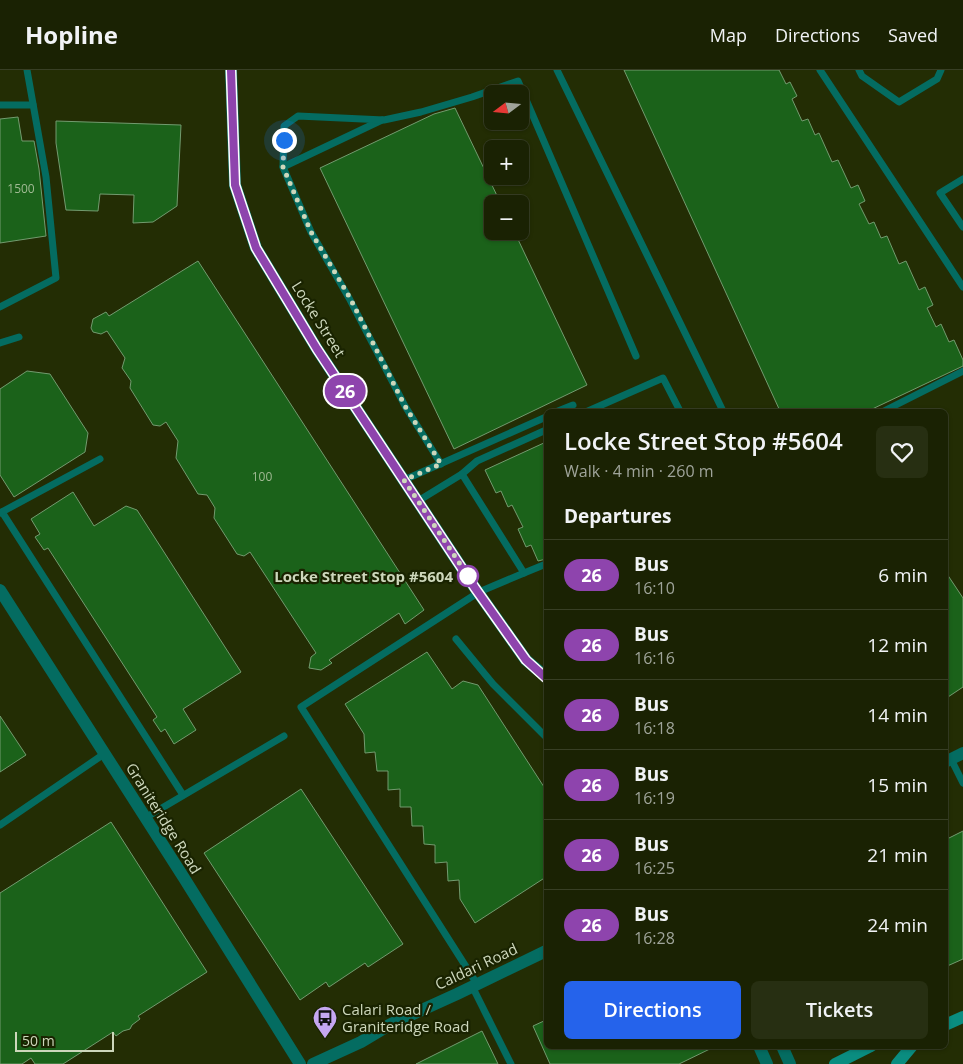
<!DOCTYPE html>
<meta charset="utf-8">
<style>
:root{--surface:#1a2203;--page:#272f12;--text:#f1f3f6;--muted:#9fa49a;--line:#383f25;--accent:#2563eb}
body{margin:0;font-family:"Open Sans",sans-serif;background:var(--page);color:var(--text);height:100vh;display:flex;flex-direction:column;font-size:19px;white-space:nowrap}
*{box-sizing:border-box;margin:0}
p{font-size:16px;color:var(--muted)}
.icon{flex:none;width:28px;height:28px;fill:none;stroke:currentColor;stroke-width:2;stroke-linecap:round;stroke-linejoin:round}
.map{position:relative;flex:1;overflow:hidden}
.panel{position:absolute;left:544px;top:339px;width:404px;height:640px;display:flex;flex-direction:column;background:var(--surface);border-radius:8px;box-shadow:0 1px 4px #0004,0 0 0 1px var(--line)}
.panel>*{flex:none}
.badge{padding:0 10px;border-radius:16px;font-size:18px;line-height:32px}
.needle{width:32px;rotate:254deg}
.fabs{position:absolute;left:484px;top:15px;display:grid;gap:10px}
.fabs a{display:grid;place-items:center;width:45px;height:45px;border-radius:8px;background:var(--surface);box-shadow:0 1px 4px #0004,0 0 0 1px var(--line);font-size:25px}
.scale{position:absolute;left:15px;bottom:12px;width:99px;box-sizing:border-box;padding-left:5px;border:2px solid #cdd7bb;border-top:0;font-size:14px;line-height:18px;white-space:nowrap;color:#cdd7bb;-webkit-text-stroke:4px #192300;paint-order:stroke}
.you{position:absolute;width:25px;height:25px;margin:-12px;border:4px solid #fff;border-radius:50%;background:#1a73e8;box-shadow:0 0 0 8px #1a73e833}
.map>.badge{position:absolute;translate:-50% -50%;box-shadow:0 0 0 2px #fff}
h2{padding:0 20px;font-size:19px;line-height:45px}
.round{display:grid;place-items:center;flex:none;width:52px;height:52px;border-radius:8px;background:var(--page)}
.overview{display:flex;align-items:center;justify-content:space-between;height:85px;padding:0 20px}
h1{font-size:24px;font-weight:600;line-height:38px}
.primary-button{display:flex;gap:10px;margin-top:auto;padding:10px 20px}
.primary-button a{flex:1;height:58px;border-radius:8px;background:var(--accent);color:#fff;font-size:20px;font-weight:600;line-height:58px;text-align:center}
.primary-button a+a{background:var(--page);color:var(--text)}
ul{padding:0;list-style:none}
li{display:flex;align-items:center;gap:15px;height:70px;padding:0 20px;border-top:1px solid var(--line)}
li div{flex:1}
li b{display:block;font-size:19px}
li em{font-style:normal}
li .badge{min-width:55px;font-weight:700;text-align:center}
header{display:flex;align-items:center;gap:30px;box-sizing:border-box;height:70px;padding:0 25px;background:var(--surface);border-bottom:1px solid var(--line)}
header strong{font-size:24px}
nav{display:flex;gap:28px;margin-inline-start:auto;font-size:18px}
.map>svg:first-child{display:block}
</style>
<header>
<strong>Hopline</strong>
<nav><a>Map</a><a>Directions</a><a>Saved</a></nav>
</header>
<div class="map">
<svg width="963" height="994" viewBox="0 0 963 994">
<rect width="100%" height="100%" fill="#232d04"/>
<g fill="#1b621a" stroke="#729b6f">
<polygon points="624,0 779,0 786,14 790,12 797,26 792,29 802,51 808,49 815,65 819,63 832,92 838,90 851,118 858,115 865,131 859,134 869,154 874,152 881,168 887,166 899,194 906,191 919,220 925,217 933,235 927,238 936,257 941,254 949,272 954,270 963,290 963,296 868,341 780,341"/>
<polygon points="455,38 501,134 492,134 492,161 514,161 587,315 454,379 320,98 434,44"/>
<polygon points="18,47 22,71 34,71 39,99 46,166 0,173 0,49"/>
<polygon points="56,51 181,55 177,136 153,152 133,153 134,125 100,124 98,141 66,140 56,73"/>
<polygon points="198,191 424,540 405,554 399,543 329,590 332,593 321,600 309,598 311,587 316,583 250,482 244,486 237,484 214,448 215,438 212,433 207,425 198,424 176,388 178,371 166,352 160,356 153,355 130,318 131,311 122,298 125,288 107,261 101,264 93,262 91,258 93,249 106,242 109,246"/>
<polygon points="27,301 50,304 88,363 85,382 14,427 0,405 0,319"/>
<polygon points="546,372 546,489 538,491 531,475 526,477 518,459 523,457 512,435 508,437 501,421 496,423 485,400"/>
<polygon points="73,422 94,456 126,436 137,440 241,602 183,639 196,660 174,674 165,659 161,662 153,650 157,647 48,478 44,480 35,467 40,464 31,449"/>
<polygon points="945,501 963,528 963,617 945,629"/>
<polygon points="427,582 452,619 463,611 478,615 546,720 546,807 475,853 460,829 459,810 448,811 447,792 435,793 435,775 424,774 423,756 412,756 411,737 400,737 400,719 388,720 388,701 377,701 375,682 365,683 364,664 345,634"/>
<polygon points="0,646 26,685 0,702"/>
<polygon points="301,719 403,874 368,897 365,893 329,917 326,912 300,930 204,783"/>
<polygon points="111,752 207,902 138,946 140,949 132,955 130,959 123,961 116,966 113,962 63,994 35,994 31,988 22,994 0,994 0,823"/>
<polygon points="963,761 963,889 945,897 945,770"/>
<polygon points="546,950 546,976 716,976 679,994 550,994 533,956"/>
<polygon points="482,961 498,994 416,994"/>
</g>
<g fill="none" stroke-linecap="round" stroke-linejoin="round">
<g stroke="#046c61" stroke-width="7">
<polyline points="557,0 723,341"/>
<polyline points="820,0 963,217"/>
<polyline points="859,0 862,6 899,32 937,9 941,0"/>
<polyline points="0,35 33,35"/>
<polyline points="283,97 382,50"/>
<polyline points="963,109 940,123 963,157"/>
<polyline points="0,237 56,208 46,107 27,0"/>
<polyline points="0,273 19,267"/>
<polyline points="558,341 573,335"/>
<polyline points="588,341 663,308 680,341"/>
<polyline points="884,341 963,301"/>
<polyline points="441,394 405,336 349,228 311,162 283,97 284,56 298,46 384,50 421,42 472,27 518,11 636,286"/>
<polyline points="462,404 477,391 546,360"/>
<polyline points="404,410 546,347"/>
<polyline points="418,431 462,404 524,503 479,522 301,637 477,914"/>
<polyline points="2,442 183,725"/>
<polyline points="0,443 100,389"/>
<polyline points="524,503 546,494"/>
<polyline points="456,569 493,614 546,667"/>
<polyline points="951,689 963,713"/>
<polyline points="145,748 284,666"/>
<polyline points="0,755 104,684"/>
<polyline points="472,916 511,994"/>
</g>
<g stroke="#046c61" stroke-width="12">
<polyline points="231,0 235,115 256,178 317,279 475,518 526,590 546,607"/>
<polyline points="0,520 184,808 300,994"/>
<polyline points="945,692 963,683"/>
<polyline points="759,976 767,994"/>
<polyline points="782,976 790,994"/>
<polyline points="313,994 361,972 391,954 457,924 546,881"/>
</g>
<g stroke="#0a8d80" stroke-width="12">
<polyline points="945,955 963,947"/>
<polyline points="835,994 871,976"/>
<polyline points="897,994 912,976"/>
</g>
</g>
<g fill="none" stroke-linecap="round" stroke-linejoin="round">
<defs>
<polyline id="line" points="231,0 235,115 256,178 317,279 475,518 526,590 546,608"/>
</defs>
<use href="#line" stroke="#fff" stroke-width="11"/>
<use href="#line" stroke="#8e44ad" stroke-width="8"/>
<polyline stroke="#cdd7bb" stroke-width="5" stroke-dasharray="0 9" points="284,70 283,97 311,162 350,228 405,336 441,394 404,410 468,506"/>
</g>
<defs>
<symbol id="bus-pin" viewBox="-11 -11 22 30"><path d="M0 17L-7.5 6A9.5 9.5 0 1 1 7.5 6Z" fill="#c5a7f1" stroke="#192300"/><path d="M-5-6H5V4H4V6H2V4H-2V6H-4V4H-5ZM-3.5-4V0h7V-4ZM-3.5 1.2v1.5H-2V1.2ZM2 1.2v1.5H3.5V1.2Z" fill="#111"/></symbol>
</defs>
<g fill-rule="evenodd">
<use href="#bus-pin" x="311" y="934" width="28" height="38"/>
</g>
<circle fill="#fff" stroke="#8e44ad" stroke-width="2.5" cx="468" cy="506" r="10"/>
<g text-anchor="middle" dominant-baseline="central" stroke-width="4.5" stroke-linejoin="round" paint-order="stroke">
<g font-size="12" fill="#a0ba93">
<text x="21" y="118">1500</text>
<text x="262" y="406">100</text>
</g>
<g font-size="15" fill="#cdd7bb" stroke="#192300">
<text transform="translate(319 249) rotate(58)">Locke Street</text>
<text transform="translate(164 748) rotate(58)">Graniteridge Road</text>
<text transform="translate(476 896) rotate(-25)">Caldari Road</text>
</g>
<g font-size="15" font-weight="bold" fill="#cdd7bb" stroke="#192300" text-anchor="end">
<text x="453" y="506">Locke Street Stop #5604</text>
</g>
<g font-size="15" fill="#cdd7bb" stroke="#192300" text-anchor="start">
<text x="342" y="939">Calari Road /<tspan x="342" dy="17">Graniteridge Road</tspan></text>
</g>
</g>
</svg>
<div class="fabs">
<a><svg class="needle" viewBox="-14 -14 28 28"><path d="M0-13l5 13h-10z" fill="#e53935"/><path d="M0 13l5-13h-10z" fill="#9fa49a"/></svg></a>
<a>+</a>
<a>−</a>
</div>
<div class="scale">50 m</div>
<div class="you" style="left:284px;top:70px"></div>
<b class="badge" style="left:345px;top:321px;background:#8e44ad;color:#fff">26</b>
<section class="panel">
<div class="overview"><div><h1>Locke Street Stop #5604</h1><p>Walk · 4 min · 260 m</p></div><a class="round"><svg class="icon" aria-label="heart" viewBox="0 0 24 24"><path d="M12 20l-8-8c-3-5 5-10 8-4 3-6 11-1 8 4z"/></svg></a></div>
<h2>Departures</h2>
<ul>
<li><span class="badge" style="background:#8e44ad;color:#fff">26</span><div><b>Bus</b><p>16:10</p></div><em>6 min</em></li>
<li><span class="badge" style="background:#8e44ad;color:#fff">26</span><div><b>Bus</b><p>16:16</p></div><em>12 min</em></li>
<li><span class="badge" style="background:#8e44ad;color:#fff">26</span><div><b>Bus</b><p>16:18</p></div><em>14 min</em></li>
<li><span class="badge" style="background:#8e44ad;color:#fff">26</span><div><b>Bus</b><p>16:19</p></div><em>15 min</em></li>
<li><span class="badge" style="background:#8e44ad;color:#fff">26</span><div><b>Bus</b><p>16:25</p></div><em>21 min</em></li>
<li><span class="badge" style="background:#8e44ad;color:#fff">26</span><div><b>Bus</b><p>16:28</p></div><em>24 min</em></li>
</ul>
<div class="primary-button"><a>Directions</a><a>Tickets</a></div>
</section>
</div>
